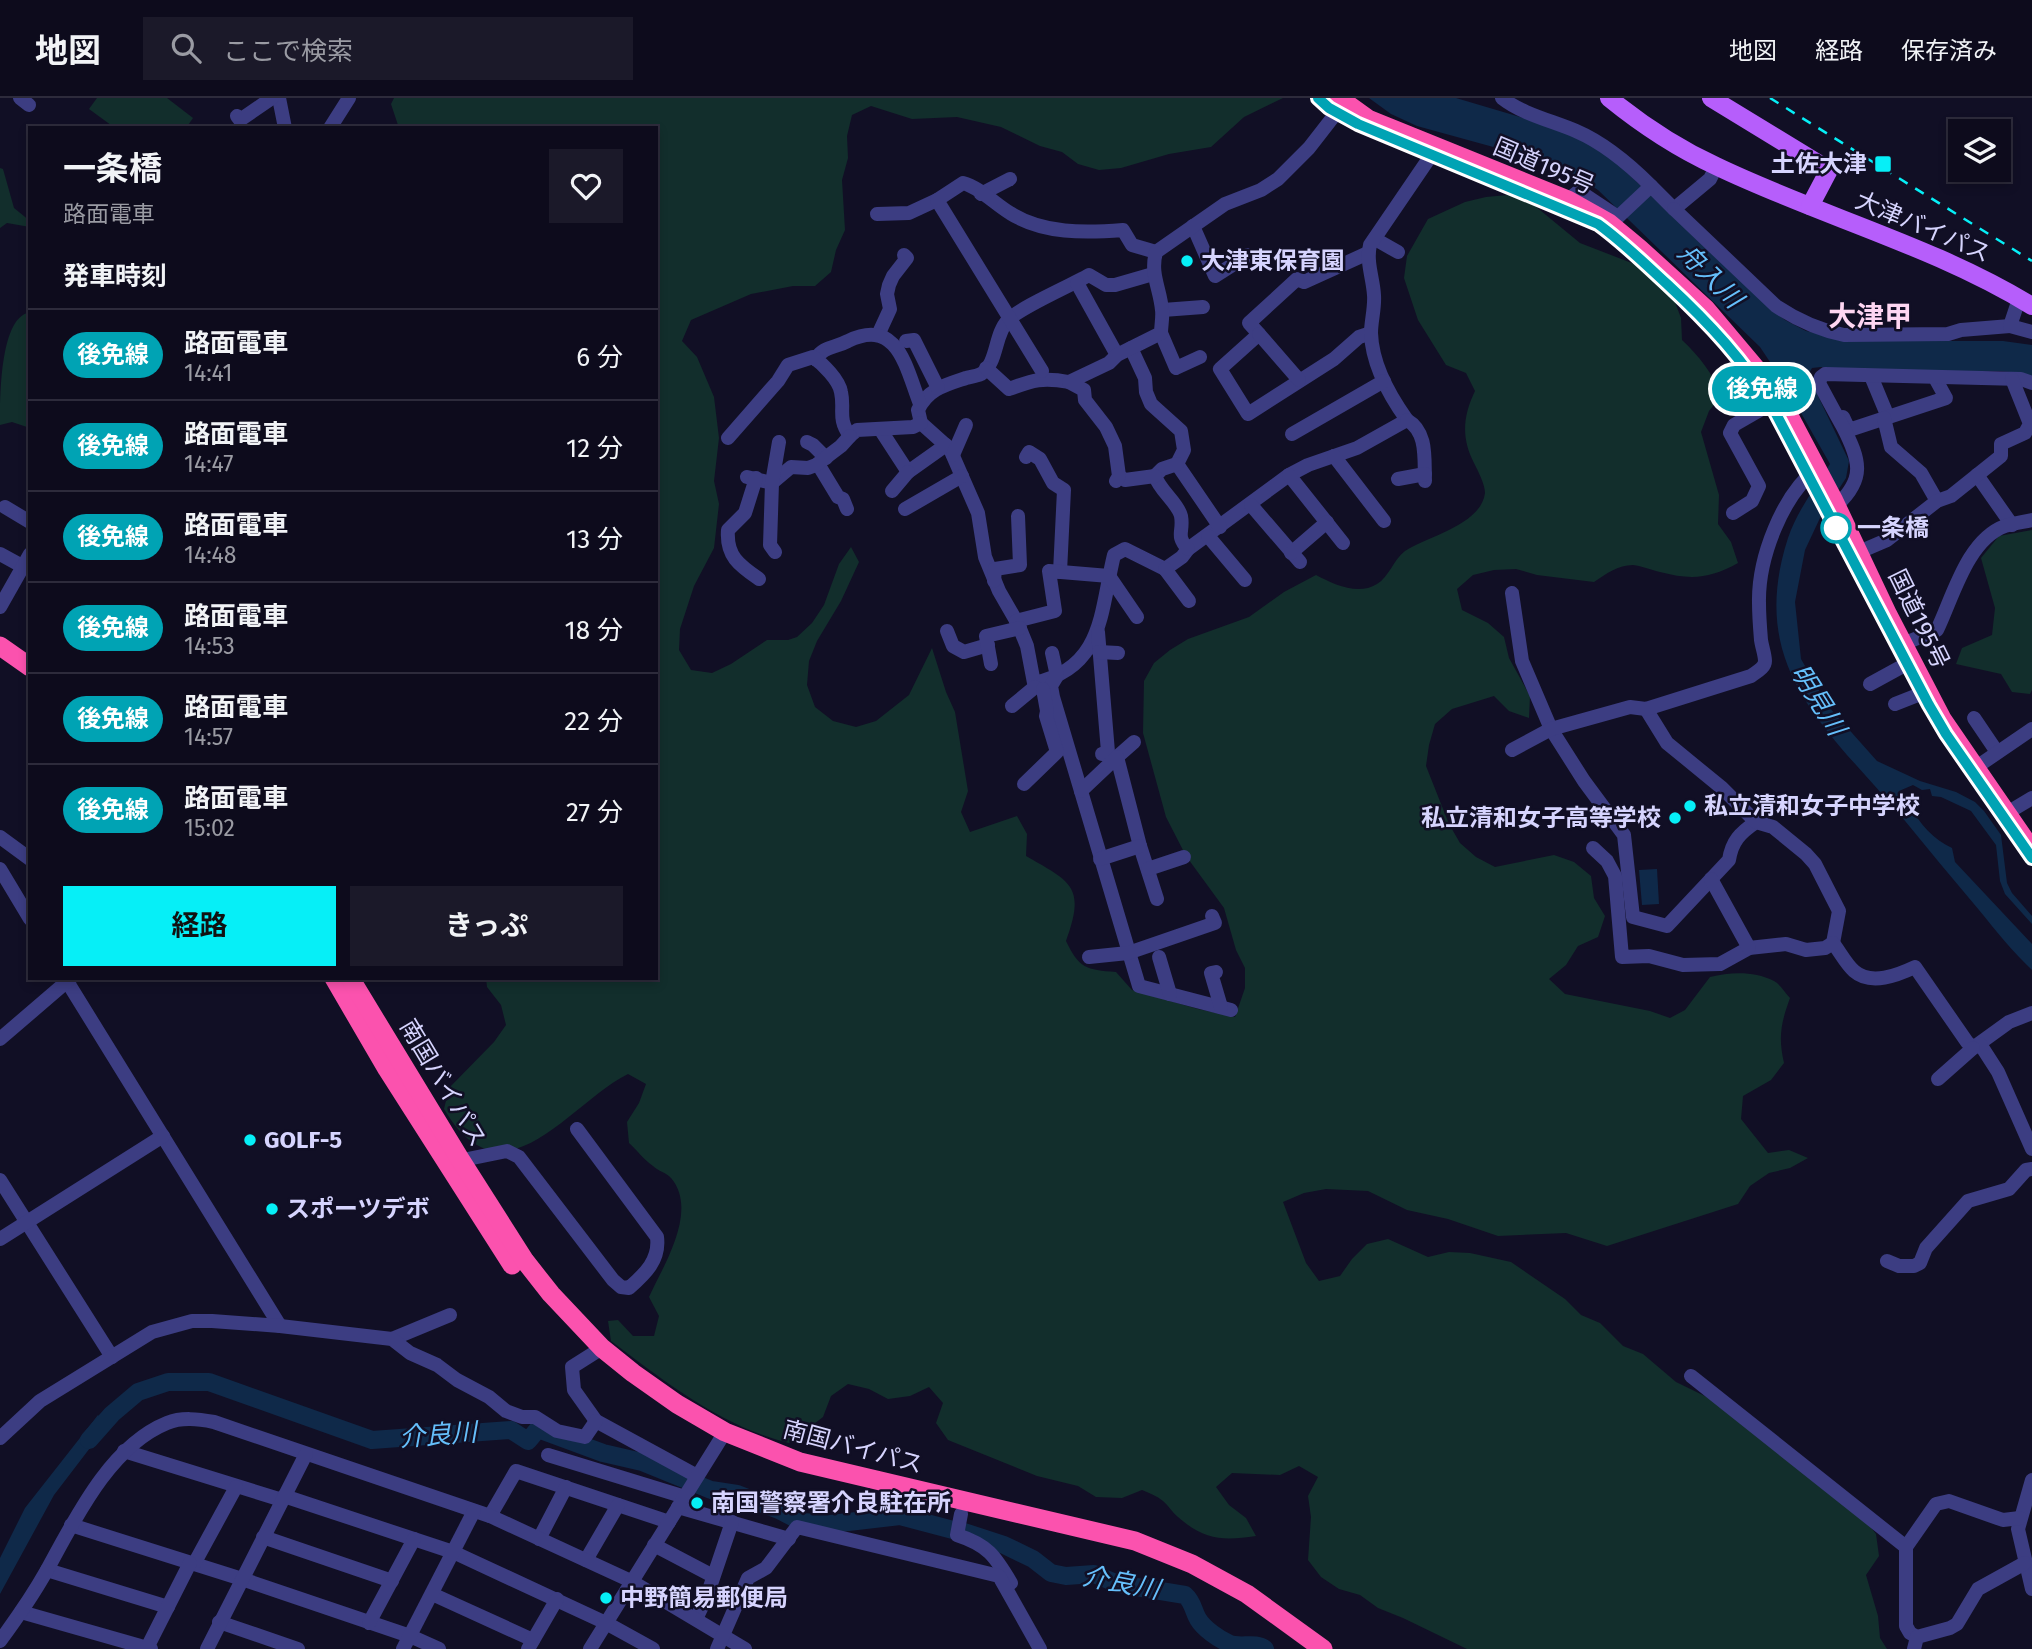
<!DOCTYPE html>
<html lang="ja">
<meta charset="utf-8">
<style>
:root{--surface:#0d0b1c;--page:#1b1929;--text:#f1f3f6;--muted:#9a9ba3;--line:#2d2b3b;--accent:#06eff7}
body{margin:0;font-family:"Fira Sans","Noto Sans JP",sans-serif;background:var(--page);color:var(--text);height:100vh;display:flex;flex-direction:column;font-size:26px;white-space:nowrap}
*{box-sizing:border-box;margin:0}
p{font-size:23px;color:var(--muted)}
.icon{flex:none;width:38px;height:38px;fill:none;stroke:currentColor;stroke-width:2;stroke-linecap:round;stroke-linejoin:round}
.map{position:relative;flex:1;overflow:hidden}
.sheet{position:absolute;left:28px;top:28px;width:630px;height:854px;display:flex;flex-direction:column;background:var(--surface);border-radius:0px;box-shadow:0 4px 10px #0003,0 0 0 2px var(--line)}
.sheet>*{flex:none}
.badge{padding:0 14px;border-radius:23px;font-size:24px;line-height:46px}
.controls{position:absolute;left:1948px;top:21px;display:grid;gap:14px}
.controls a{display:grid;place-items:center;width:63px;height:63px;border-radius:0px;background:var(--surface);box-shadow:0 4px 10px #0003,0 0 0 2px var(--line);font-size:35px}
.map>.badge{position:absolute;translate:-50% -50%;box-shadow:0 0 0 4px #fff}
h2{padding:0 35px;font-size:26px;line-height:63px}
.round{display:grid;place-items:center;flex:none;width:74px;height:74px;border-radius:0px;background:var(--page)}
.headline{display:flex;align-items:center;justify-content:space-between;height:119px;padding:0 35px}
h1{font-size:33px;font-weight:700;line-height:52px}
.cta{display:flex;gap:14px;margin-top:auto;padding:14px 35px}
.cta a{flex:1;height:80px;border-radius:0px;background:var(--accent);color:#111;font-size:28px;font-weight:700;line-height:80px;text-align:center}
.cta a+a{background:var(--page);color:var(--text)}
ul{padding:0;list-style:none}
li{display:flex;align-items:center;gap:21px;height:91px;padding:0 35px;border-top:2px solid var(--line)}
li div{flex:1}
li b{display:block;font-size:26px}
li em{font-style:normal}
li .badge{min-width:77px;font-weight:700;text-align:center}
header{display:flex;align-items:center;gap:42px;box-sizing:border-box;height:98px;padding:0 35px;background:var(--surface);border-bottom:2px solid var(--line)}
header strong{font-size:33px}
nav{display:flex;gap:38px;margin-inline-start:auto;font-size:24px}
.search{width:490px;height:63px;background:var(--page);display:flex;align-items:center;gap:18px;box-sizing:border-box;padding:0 24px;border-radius:0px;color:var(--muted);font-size:26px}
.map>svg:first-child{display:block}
</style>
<header>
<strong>地図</strong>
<div class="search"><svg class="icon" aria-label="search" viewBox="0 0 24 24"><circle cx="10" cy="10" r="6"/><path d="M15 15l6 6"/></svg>ここで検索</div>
<nav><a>地図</a><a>経路</a><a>保存済み</a></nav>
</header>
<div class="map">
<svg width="2032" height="1551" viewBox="0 0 2032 1551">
<rect width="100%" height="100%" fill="#110f25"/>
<g fill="#122e2c">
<polygon points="97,0 167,0 193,20 186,30 115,30 89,11"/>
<path d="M394,0H1283L1244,19L1211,49L1169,56L1121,70L1099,72L1078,66L1062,54L1040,48L1001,29L957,19L912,21L871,8L852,17L847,38L848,60L842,82L845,132L836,152L831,174L815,188H793L751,196L691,222L682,243L697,259L714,299L719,340L714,383L719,406L714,450L694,488L680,531L679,552L691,572L712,575L731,566L767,542H788L797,539L812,525L824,507L839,466L851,449L859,464L841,503L817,543L809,563L807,587L815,609L833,623L856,629L876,623L909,597L932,550L946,594L955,614L968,693L961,714L970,734L1017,718L1027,736L1026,758C1071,784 1086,788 1066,843C1079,870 1086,872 1116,874L1132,892L1198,911L1235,919L1245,890V870L1236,852L1224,810L1186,758L1166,719L1143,635L1144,583L1154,565L1170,552L1188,541L1249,519L1284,494L1316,477C1333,486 1358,498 1377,486C1389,479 1394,461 1405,453C1428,438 1481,427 1485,395C1485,386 1478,373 1474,365C1461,340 1463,318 1475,293L1466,275L1446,267L1418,222L1404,180L1407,158L1428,121L1465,104L1486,99L1508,97L1529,103L1580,145L1642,169L1673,199L1681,220L1682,242C1700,259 1712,275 1722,297L1709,313L1701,334L1719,397L1718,426L1731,444L1738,465C1709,481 1691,482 1660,474C1652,472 1642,468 1633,467C1618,467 1606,476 1594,484L1537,477L1516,471L1494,472L1473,477L1457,491L1462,512L1488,525L1504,539L1509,560L1530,598L1529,620L1509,613L1494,598L1452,611L1435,626L1429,647L1426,668L1449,726L1460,745L1476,759L1495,769L1554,757L1574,764L1591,778L1594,800L1605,818L1598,839L1578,848L1566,867L1549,881L1565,896L1650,913L1670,920L1685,912L1710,879C1731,874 1754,873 1774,883C1780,886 1785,895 1790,900C1781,925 1778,939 1784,965L1771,982L1743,998L1741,1021L1768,1055L1789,1052L1808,1060L1790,1070L1769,1075L1750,1088L1738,1106L1607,1148L1566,1135L1498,1138L1448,1121L1407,1112L1368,1093L1326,1091L1304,1095L1283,1104L1306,1165L1319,1183L1340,1178L1352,1161L1367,1146L1388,1141L1428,1159L1449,1154L1470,1155L1511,1164L1565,1201L1581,1217L1600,1225L1623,1248L1643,1256L1676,1284L1756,1323L1774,1338L1801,1357L1817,1373L1835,1384L1876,1436L1879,1458L1866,1477L1878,1518L1880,1540L1887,1551H1467L1403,1520L1378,1510L1360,1497L1339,1491L1321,1479L1308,1462L1311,1419L1308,1398L1318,1379L1299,1368L1280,1377L1232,1375L1216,1389L1229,1407L1246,1420L1256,1438C1223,1443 1204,1442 1178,1419C1172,1414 1168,1407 1163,1403C1157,1398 1149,1395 1142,1392L1122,1400L1096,1399L1078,1388L1037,1378L948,1342L936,1325L943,1305L929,1289L910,1298L888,1301L869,1291L848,1286L831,1298L823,1319L789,1345C722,1329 664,1283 611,1243L608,1223L618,1222L633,1238H654L659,1218L649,1199C663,1168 699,1113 671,1080C667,1075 658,1073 653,1068C644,1062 637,1052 629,1045L627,1024L639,1005L646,986L628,976C568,1006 503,1111 444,1011L449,990L494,944L506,927L501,907L487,889L486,880H656V30H399L391,6Z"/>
<polygon points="0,70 3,71 14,110 30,123 30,129 7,125 0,130"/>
<path d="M30,205V246L26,257L30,260V330L12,324L0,327C0,299 0,224 27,215Z"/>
<polygon points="2032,432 2032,592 2030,596 2012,594 2001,576 1956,566 1962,550 1992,537 1995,510 1981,460 1999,438"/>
</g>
<g fill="#0f2949">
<path d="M1369,0H1456L1560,31L1589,45L1619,67L1766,207L1785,222L1806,233L1851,243H2003L2032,247V279L2022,275L1999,273H1857L1821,269L1812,270L1808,277L1849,363L1846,380L1820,420L1805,452L1795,504L1801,561L1828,608L1877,663L1920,683L1956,694L1975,704L1984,713L2001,737L2007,785L2012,795L2032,818V826L2005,796L2000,783L1996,747L1971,713L1941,699L1932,698L1930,691L1922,692L1913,687L1899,693L1905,706L1910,708C1919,725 1934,742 1952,750L1955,764L2032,846V872C2013,854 1996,833 1979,812C1953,781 1927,750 1901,718C1826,629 1746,570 1788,440C1797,413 1815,390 1830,366L1784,285L1760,249L1598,92L1577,78L1555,66L1417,28L1391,16Z"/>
<polygon points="1657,771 1659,806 1642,807 1639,772"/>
<polygon points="98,1317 106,1329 54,1397 0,1496 0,1460 25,1410"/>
</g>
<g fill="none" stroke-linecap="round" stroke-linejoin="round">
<g stroke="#0f2949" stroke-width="18">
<polyline points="89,1342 112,1316 138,1294 168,1284 209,1284 372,1342 511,1332 528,1343 538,1331 603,1355 642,1364 711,1392 737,1396 779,1412 802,1424 831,1426 900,1418 953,1432"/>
<path d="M961,1433L1004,1447L1033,1461L1051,1475L1066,1478L1094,1476L1118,1486L1185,1497C1193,1504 1193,1512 1198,1521C1204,1531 1219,1541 1228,1545C1240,1551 1254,1543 1265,1551"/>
</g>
<g stroke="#3c3d82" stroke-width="14">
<polyline points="20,0 29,7"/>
<polyline points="279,0 285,30"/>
<path d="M1502,0C1522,16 1553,23 1576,33C1604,45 1630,67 1651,88"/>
<polyline points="237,18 240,22 272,0"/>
<polyline points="330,30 349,0"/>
<polyline points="981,96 1010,81"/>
<polyline points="1568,102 1579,93 1618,119 1651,88 1674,111 1710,81 1716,69"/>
<path d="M1674,111L1776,208C1797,222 1819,232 1844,237L1948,236L1961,232L2010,228"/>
<polyline points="877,116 909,115 937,102"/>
<polyline points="1193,128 1215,178 1248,157"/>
<polyline points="1375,141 1398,154"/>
<polyline points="1368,155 1304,184 1297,181 1249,225 1259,236 1220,271 1248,316 1334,261 1359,239 1371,235"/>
<path d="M1153,176L1115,187H1106L1089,177C1070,188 1021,209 1008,222C994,237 998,265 981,276C977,278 970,279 966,280C945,287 928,291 918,312L921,325L950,351L978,415L985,459L999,493L1018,526L1027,548L1034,585C1104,570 1100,514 1114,457L1125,451L1165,471L1182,459L1188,451L1289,377L1308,367L1357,350L1407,322C1389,297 1372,266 1371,235C1371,223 1375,210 1374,197C1373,180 1366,164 1370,147L1430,59L1433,49"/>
<polyline points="1077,185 1117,257"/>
<polyline points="2019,201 2010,228 2032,234"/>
<polyline points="1163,212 1203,209"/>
<polyline points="1161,235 1176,270 1200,259"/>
<polyline points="1259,236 1299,282"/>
<polyline points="878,237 890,211 887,196 889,187 893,178 907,160 904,157"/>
<polyline points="906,243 914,242 938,290"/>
<polyline points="1131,250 1145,280 1146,294 1151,306 1181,333 1184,352 1177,366 1220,429"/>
<path d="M815,261C826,247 833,251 848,243C898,219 906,270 920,306"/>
<path d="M986,270L1009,291C1033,282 1043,279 1069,284"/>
<path d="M1042,273L937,102L963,85C979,89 995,106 1010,115C1043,136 1085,135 1123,132L1132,147L1156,154"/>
<polyline points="1871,278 1888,319"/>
<polyline points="1843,319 1849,332 1946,300 1935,280"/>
<polyline points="1884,320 1891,349 1921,375 1937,403"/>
<path d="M1407,322C1428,334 1424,361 1425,383"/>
<polyline points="880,331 908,374 946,347"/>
<polyline points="1292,336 1384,283"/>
<path d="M728,340L778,283L788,267L813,259C823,266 839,282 841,294C845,312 837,320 850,338L857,332L913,329L921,325"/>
<polyline points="807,344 813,347 826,360"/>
<polyline points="953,357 966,327"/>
<polyline points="1334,358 1384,423"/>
<polyline points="1026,359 1029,354 1040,361 1053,385 1064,392 1060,474"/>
<polyline points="818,366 838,399 843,401 847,411"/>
<path d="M1177,366L1162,371L1155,378C1160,393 1178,405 1181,418C1184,434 1175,437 1188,451"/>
<polyline points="1289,377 1343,445"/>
<polyline points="1977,377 2012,427"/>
<polyline points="1119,378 1125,382 1155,378"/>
<polyline points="747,379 772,385 791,369 808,370 816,367 841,348 850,338"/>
<path d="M756,380L745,415L728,432C726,458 739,467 759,481"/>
<polyline points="1398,381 1425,376"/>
<path d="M1116,383L1119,378L1115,348L1106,329L1085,302L1084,292L1069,284L1109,265L1117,257L1161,235C1161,228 1163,219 1162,212C1160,190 1150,176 1156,154L1225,106L1261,92L1278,81L1309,50L1344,5"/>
<polyline points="892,393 908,374"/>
<polyline points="1251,407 1300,464"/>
<path d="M1836,408C1866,381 1860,362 1843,329C1835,315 1827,300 1819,285L1821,279L1825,276L2021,281L2032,285"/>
<polyline points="5,409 30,424"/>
<polyline points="905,411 962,378"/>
<polyline points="1733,415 1752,403 1759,388 1730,335 1734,327 1779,301"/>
<polyline points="1208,438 1245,482"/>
<polyline points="775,454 770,447 772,385 779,344"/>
<polyline points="1859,454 1887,442 1937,403 1951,398 2001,358 2001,346 2025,335 2030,326 2012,281"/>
<polyline points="1291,455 1327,424"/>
<polyline points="0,456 22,468"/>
<polyline points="1165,471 1189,503"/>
<polyline points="994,483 995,471 1020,467 1018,418"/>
<path d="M1512,495L1522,563L1551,631L1584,683L1624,737L1633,819L1667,828L1729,762C1732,743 1740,735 1756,724"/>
<polyline points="0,509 30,456"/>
<polyline points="1016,523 1055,513 1049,473 1109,478 1137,519"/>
<polyline points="947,533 953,548 964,554 988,547"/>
<polyline points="1098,534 1108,654 1102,656"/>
<path d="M1903,546L1937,532C1953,499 1967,442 2005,428C2013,425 2023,424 2032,422"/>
<polyline points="1099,554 1118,555"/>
<polyline points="1052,555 1057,578 1051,588 1053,599 1139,888 1231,912"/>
<polyline points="991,566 986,538 1020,530"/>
<polyline points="1870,586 1912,563"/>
<polyline points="1895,606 1928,593"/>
<polyline points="1012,608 1035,589"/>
<polyline points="1646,611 1667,645 1722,690 1756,724 1773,729 1806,756 1815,766 1839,813 1833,845"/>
<polyline points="1974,620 1997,654"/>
<path d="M1512,652L1551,631L1630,609L1646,611L1751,578C1756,574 1765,570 1765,563C1765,557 1762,549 1761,542C1760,530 1759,517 1759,505C1758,460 1782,398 1817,370"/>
<polyline points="1117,659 1134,644"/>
<polyline points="1975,670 2032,631"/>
<polyline points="1024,686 1057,654 1046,618 1047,613 1043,591"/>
<polyline points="1081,693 1117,659 1140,748 1157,801"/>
<polyline points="2007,715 2032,700"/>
<polyline points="0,739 30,761"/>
<path d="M1593,750L1607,763L1615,778L1622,859L1649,858L1683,867L1720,866L1749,850L1786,846L1806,852L1825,850L1833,845C1840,854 1846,866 1854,873C1871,888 1898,877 1915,869L1967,944L1973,950L2009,924L2032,915"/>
<polyline points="1100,761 1140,748"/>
<polyline points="0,771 30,821"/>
<polyline points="1148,771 1184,759"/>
<polyline points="1711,781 1749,850"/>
<polyline points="1089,859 1128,855 1215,825 1212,818"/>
<polyline points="1159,859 1170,896"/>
<polyline points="1216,874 1211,875 1221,909"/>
<polyline points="65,880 280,1228"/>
<polyline points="0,941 71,880"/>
<polyline points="1980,946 1998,974 2032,1051"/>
<polyline points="1938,981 1973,950"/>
<path d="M453,1064L507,1053L519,1059L613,1182L621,1189L629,1190C645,1176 660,1162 657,1139L577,1031"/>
<polyline points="0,1082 112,1259"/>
<polyline points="0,1141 163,1038"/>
<polyline points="1887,1163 1899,1168 1914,1168 1920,1165 1926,1150 1968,1103 2009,1091 2026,1072 2032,1071"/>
<polyline points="392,1241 450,1217"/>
<polyline points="602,1250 572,1269 574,1292 596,1323 697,1378"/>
<polyline points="1691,1278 1906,1449"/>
<polyline points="0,1340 40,1303 152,1234 192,1223 212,1223 280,1228 392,1241 410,1255 437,1267 457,1282 489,1299 506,1313 522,1319 535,1319 557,1333 585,1339 596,1323"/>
<polyline points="124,1353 282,1402"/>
<polyline points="548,1357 685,1399"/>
<polyline points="2032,1382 2018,1431 2032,1491"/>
<polyline points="284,1398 453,1454 606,1525 653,1551"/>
<polyline points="678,1409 789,1441"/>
<path d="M961,1416L957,1437C988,1447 995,1458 1011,1485"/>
<polyline points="490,1418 516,1373 669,1424"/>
<polyline points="71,1427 242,1481 410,1538 439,1551"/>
<polyline points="263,1439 392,1483"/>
<polyline points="539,1441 566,1389"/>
<polyline points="654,1447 713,1478"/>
<polyline points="586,1462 618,1407"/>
<polyline points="194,1466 236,1389"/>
<polyline points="47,1472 168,1509"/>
<polyline points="432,1496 533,1542"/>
<polyline points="21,1514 151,1551"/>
<polyline points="696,1521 707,1498 732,1424"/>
<polyline points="219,1524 298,1551"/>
<polyline points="369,1525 414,1441"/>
<polyline points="1917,1539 1910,1535 1906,1528 1906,1449 1936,1406 1949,1403 2003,1422 2020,1420"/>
<path d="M0,1543C17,1520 33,1497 47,1472C75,1421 110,1348 167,1325C182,1319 198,1321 214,1324L490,1418L631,1483L745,1551"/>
<polyline points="147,1550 190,1465"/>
<polyline points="207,1551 306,1356"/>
<polyline points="403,1551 474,1413"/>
<polyline points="528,1551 557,1501"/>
<polyline points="590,1551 725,1334"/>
<polyline points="717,1551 748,1480 766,1470 797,1429 999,1478 1040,1551"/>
<polyline points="1914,1551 1917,1539 1950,1530 1957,1526 1978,1491 2025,1465"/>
</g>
<g stroke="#b65efb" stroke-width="18">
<path d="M1609,0C1641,26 1679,51 1716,68C1820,118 1934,148 2032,208"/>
<polyline points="1711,0 1829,72 1810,108"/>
</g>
<g stroke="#fb52ae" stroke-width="19">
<polyline points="1339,0 1368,21 1568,102 1609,125 1640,151 1706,211 1764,280 1788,316 1834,403 1888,517 1942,621 2032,752"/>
<polyline points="0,548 30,569"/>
<polyline points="334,880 387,971 512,1167"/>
<polyline points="350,880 460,1061 525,1163 551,1196 602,1250 633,1275 677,1306 725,1334 800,1364 1135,1443 1192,1466 1247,1496 1323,1551"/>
</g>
<polyline stroke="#06eff7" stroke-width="2" points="1313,0 1323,11 1344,24 1586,125 1622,150 1709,231 1760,296 1934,625 2032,767"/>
<polyline stroke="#06eff7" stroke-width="2.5" stroke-dasharray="10 9" stroke-linecap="butt" points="1770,0 2032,163"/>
</g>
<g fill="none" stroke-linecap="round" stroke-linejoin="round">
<defs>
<path id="line" d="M1318,0L1329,10L1358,26L1598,126C1623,144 1644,165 1667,186C1708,224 1745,263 1774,312L1929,607L1946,636L2032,760"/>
</defs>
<use href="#line" stroke="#fff" stroke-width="16"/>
<use href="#line" stroke="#00a3b4" stroke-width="10"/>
</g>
<g fill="#06eff7" stroke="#110f25" stroke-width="2.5">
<rect x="1874" y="57" width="18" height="18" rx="3.5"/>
<circle cx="1187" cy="163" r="7"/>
<circle cx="1690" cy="708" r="7"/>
<circle cx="1675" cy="720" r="7"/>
<circle cx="250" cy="1042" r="7"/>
<circle cx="272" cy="1111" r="7"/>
<circle cx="697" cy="1405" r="7"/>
<circle cx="606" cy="1500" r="7"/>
</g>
<circle fill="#fff" stroke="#00a3b4" stroke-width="3.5" cx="1836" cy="430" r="14"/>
<g text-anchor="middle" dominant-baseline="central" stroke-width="5" stroke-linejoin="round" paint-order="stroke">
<g font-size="24" font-weight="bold" fill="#d6d4fe" stroke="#110f25" text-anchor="start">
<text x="1867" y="66" text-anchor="end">土佐大津</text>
<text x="1201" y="163">大津東保育園</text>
<text x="1704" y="708">私立清和女子中学校</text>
<text x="1661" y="720" text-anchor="end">私立清和女子高等学校</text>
<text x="264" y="1042">GOLF-5</text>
<text x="286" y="1111">スポーツデボ</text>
<text x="711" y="1405">南国警察署介良駐在所</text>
<text x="620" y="1500">中野簡易郵便局</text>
</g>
<g font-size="24" fill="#d6d4fe" stroke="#110f25">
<text transform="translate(1544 68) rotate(23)">国道195号</text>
<text transform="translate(1923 129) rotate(23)">大津バイパス</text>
<text transform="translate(1919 521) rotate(64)">国道195号</text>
<text transform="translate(443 985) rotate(59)">南国バイパス</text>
<text transform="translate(853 1349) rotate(15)">南国バイパス</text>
</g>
<g font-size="24" font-weight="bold" fill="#d6d4fe" stroke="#110f25" text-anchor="start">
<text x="1857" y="430">一条橋</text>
</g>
<g font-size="26" font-style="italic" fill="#65bffb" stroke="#110f25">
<text transform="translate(1710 178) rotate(45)">舟入川</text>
<text transform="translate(1818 602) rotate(58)">明見川</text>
<text transform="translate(438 1337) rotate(-4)">介良川</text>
<text transform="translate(1121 1485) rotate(11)">介良川</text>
</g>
<g font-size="28" font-weight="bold" fill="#fed6f2" stroke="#110f25">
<text x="1870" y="218">大津甲</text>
</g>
</g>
</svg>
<div class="controls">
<a><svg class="icon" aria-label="layers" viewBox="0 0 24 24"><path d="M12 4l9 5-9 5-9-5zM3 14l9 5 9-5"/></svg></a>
</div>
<b class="badge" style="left:1762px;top:291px;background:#00a3b4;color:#fff">後免線</b>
<section class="sheet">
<div class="headline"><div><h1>一条橋</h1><p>路面電車</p></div><a class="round"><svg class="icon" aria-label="heart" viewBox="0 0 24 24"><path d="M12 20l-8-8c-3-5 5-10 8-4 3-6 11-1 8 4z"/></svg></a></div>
<h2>発車時刻</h2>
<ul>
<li><span class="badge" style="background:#00a3b4;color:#fff">後免線</span><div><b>路面電車</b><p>14:41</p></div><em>6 分</em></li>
<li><span class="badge" style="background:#00a3b4;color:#fff">後免線</span><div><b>路面電車</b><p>14:47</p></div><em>12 分</em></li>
<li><span class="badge" style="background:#00a3b4;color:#fff">後免線</span><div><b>路面電車</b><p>14:48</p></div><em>13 分</em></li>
<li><span class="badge" style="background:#00a3b4;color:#fff">後免線</span><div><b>路面電車</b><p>14:53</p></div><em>18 分</em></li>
<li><span class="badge" style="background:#00a3b4;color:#fff">後免線</span><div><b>路面電車</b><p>14:57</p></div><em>22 分</em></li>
<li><span class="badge" style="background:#00a3b4;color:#fff">後免線</span><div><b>路面電車</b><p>15:02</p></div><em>27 分</em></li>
</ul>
<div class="cta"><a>経路</a><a>きっぷ</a></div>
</section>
</div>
